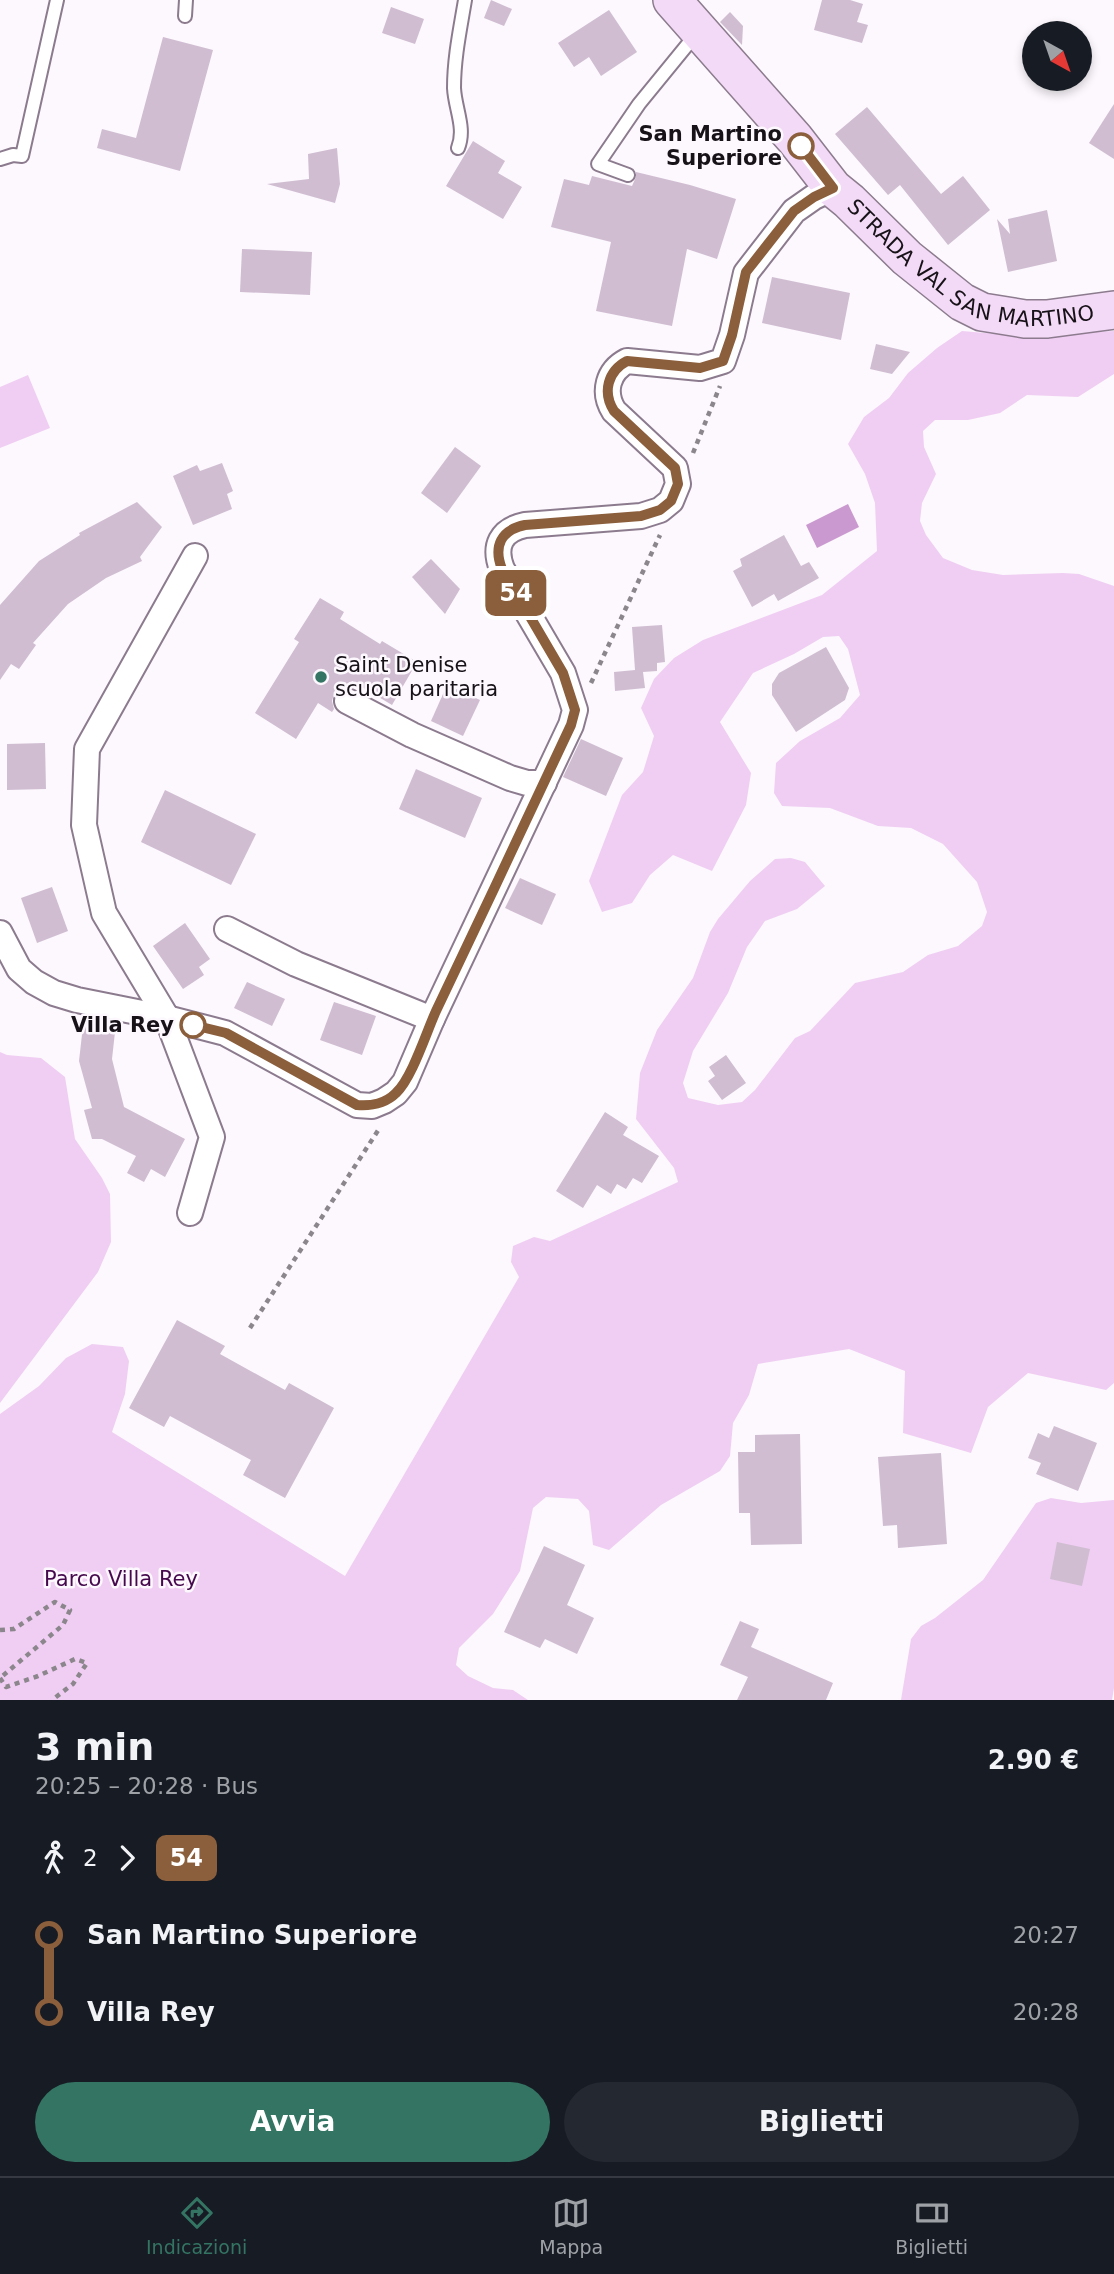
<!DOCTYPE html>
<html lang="it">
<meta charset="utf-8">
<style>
:root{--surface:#171b24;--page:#242831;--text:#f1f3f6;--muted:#9ea1a6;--line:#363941;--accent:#347463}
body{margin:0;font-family:"DejaVu Sans",sans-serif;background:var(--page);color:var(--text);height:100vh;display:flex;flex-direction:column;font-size:26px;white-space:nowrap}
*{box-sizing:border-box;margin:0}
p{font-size:23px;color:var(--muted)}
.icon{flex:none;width:38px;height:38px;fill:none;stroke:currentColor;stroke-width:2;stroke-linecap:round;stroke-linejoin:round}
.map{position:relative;height:1700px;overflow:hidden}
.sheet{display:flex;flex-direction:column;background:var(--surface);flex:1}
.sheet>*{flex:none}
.badge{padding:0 14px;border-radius:10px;font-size:24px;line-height:46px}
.needle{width:46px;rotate:140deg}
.tools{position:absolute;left:1022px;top:21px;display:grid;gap:14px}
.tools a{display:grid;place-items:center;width:70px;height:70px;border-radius:50%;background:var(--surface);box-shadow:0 4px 10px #0003;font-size:35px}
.map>.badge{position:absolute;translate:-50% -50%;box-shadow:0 0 0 4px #fff}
.legs{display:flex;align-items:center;gap:10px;height:77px;padding:0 35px;font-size:23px}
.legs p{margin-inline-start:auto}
.headline{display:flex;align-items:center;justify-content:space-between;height:119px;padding:0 35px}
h1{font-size:38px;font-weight:800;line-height:52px}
.primary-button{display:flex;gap:14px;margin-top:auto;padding:14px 35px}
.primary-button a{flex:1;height:80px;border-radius:42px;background:var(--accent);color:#fff;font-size:28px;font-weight:800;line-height:80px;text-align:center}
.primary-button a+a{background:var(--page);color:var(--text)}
ul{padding:0 35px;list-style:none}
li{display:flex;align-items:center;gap:24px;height:77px;font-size:26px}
li i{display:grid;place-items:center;width:10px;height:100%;margin:0 9px;background:currentColor}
li i::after{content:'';width:18px;height:18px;margin:-9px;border:5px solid;border-radius:50%;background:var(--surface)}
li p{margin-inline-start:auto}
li:first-child i{background:linear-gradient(#0000 50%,currentColor 0)}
li:last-child i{background:linear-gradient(currentColor 50%,#0000 0)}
.tab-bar{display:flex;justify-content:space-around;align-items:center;height:98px;border-top:2px solid var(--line);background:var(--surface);font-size:19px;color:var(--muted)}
.tab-bar a{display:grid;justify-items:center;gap:4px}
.tab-bar .active{color:var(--accent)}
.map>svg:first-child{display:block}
</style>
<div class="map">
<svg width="1114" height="1700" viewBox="0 0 1114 1700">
<rect width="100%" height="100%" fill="#fcf8fd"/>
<g fill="#f0cef3">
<polygon points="962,331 1009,335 1114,331 1114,374 1078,397 1027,395 1000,413 968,420 935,420 923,431 924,447 936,474 922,503 920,521 926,535 943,558 972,570 1003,575 1063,573 1079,574 1114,586 1114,1383 1106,1390 1028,1373 988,1407 971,1453 903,1433 905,1371 849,1349 758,1364 749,1395 733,1423 730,1456 720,1471 661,1505 609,1550 593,1545 589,1511 578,1499 546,1497 533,1508 520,1571 493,1614 459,1648 456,1665 468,1676 493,1688 513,1690 528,1700 0,1700 0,1414 39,1386 66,1358 92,1344 123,1347 129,1361 125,1394 112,1432 345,1576 519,1277 511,1262 513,1246 534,1237 550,1241 678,1182 674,1168 636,1119 640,1073 657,1030 693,978 710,932 718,919 750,881 775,859 791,858 805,862 825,886 797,909 765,921 747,947 728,993 693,1051 683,1083 688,1098 718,1105 742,1102 755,1090 795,1038 810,1031 855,983 903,972 928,955 958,946 982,926 987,912 977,882 943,844 911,828 878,826 830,808 782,806 774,793 776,763 800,741 840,718 860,695 848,649 839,636 823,637 794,654 753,673 720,722 751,773 746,805 712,871 673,855 650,875 632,903 602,912 589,881 622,795 643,772 654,736 641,708 654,679 674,658 703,640 822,595 877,551 875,503 865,474 848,444 864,417 889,398 908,373 937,348"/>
<polygon points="28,375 50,428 0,448 0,387"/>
<polygon points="0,1052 7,1055 41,1058 65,1077 75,1139 102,1178 110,1194 111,1242 98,1272 0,1403"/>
<polygon points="1051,1498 1081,1503 1114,1500 1114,1688 1112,1700 901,1700 911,1639 921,1626 935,1618 983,1580 1036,1503"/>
</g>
<polygon fill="#ca99cf" points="848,504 859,527 817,548 806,525"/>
<g fill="#d0bdd2">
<polygon points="491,0 512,9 504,26 484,18"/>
<polygon points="822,0 850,0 863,4 857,22 868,25 862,43 814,30"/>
<polygon points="391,7 424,19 415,44 382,33"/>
<polygon points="609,10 637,52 601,76 589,57 574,67 558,43"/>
<polygon points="730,12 743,26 742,45 720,22"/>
<polygon points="163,37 213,50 180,171 97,148 102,129 136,138"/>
<polygon points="1114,104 1114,159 1089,143"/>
<polygon points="867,107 941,194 963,176 990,210 948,245 900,185 888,195 835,134"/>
<polygon points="473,141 505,161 498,173 522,187 503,219 446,186"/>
<polygon points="337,148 340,184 335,203 267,184 309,179 308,154"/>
<polygon points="636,172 690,185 736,199 717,259 687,249 672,326 596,311 611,242 551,227 564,179 589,185 592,176 632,186 636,177"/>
<polygon points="1047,210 1057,261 1008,272 997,219 1010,234 1008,219"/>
<polygon points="242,249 312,252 310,295 240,292"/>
<polygon points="772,277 850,293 841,340 762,323"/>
<polygon points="876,344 910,352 892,374 870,369"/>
<polygon points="455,447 481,466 447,513 421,493"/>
<polygon points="222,463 233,491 227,494 232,509 193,525 173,476 197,465 200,471"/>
<polygon points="137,502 162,527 140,557 142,561 106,578 68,604 33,643 36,645 19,669 11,664 0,680 0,605 39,561 80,535 79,533"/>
<polygon points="784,535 801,566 809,562 819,578 778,601 774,594 752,607 733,571 742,566 740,559"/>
<polygon points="431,559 460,589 445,614 412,577"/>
<polygon points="320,598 344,612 340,619 380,644 382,641 417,662 392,705 352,681 349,687 340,688 334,694 332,701 334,709 332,712 318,703 296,739 255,713 299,642 294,639"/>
<polygon points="662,625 665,662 657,663 657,671 643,672 645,688 615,691 614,672 635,670 632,627"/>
<polygon points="826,647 849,688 845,700 796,732 772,695 772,684 779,673"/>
<polygon points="447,685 480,700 463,736 431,721"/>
<polygon points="581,739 623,758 606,796 563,777"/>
<polygon points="45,743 46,789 7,790 7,744"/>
<polygon points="416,769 482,798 465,838 399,809"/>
<polygon points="165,790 256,834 231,885 141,842"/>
<polygon points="520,878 556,894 542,925 505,908"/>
<polygon points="52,887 68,931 37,943 21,898"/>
<polygon points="185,923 210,959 199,967 204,975 183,989 153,946"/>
<polygon points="247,982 285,999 272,1026 234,1008"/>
<polygon points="334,1002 376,1016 362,1055 320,1040"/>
<polygon points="84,1017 116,1023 112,1059 124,1107 185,1139 165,1177 151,1169 144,1182 127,1173 136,1156 102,1139 92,1139 84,1110 92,1108 79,1061"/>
<polygon points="726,1055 746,1083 722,1100 708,1081 715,1076 709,1067"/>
<polygon points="605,1112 628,1127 623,1135 659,1156 642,1183 633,1178 626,1189 617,1184 611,1194 597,1185 583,1208 556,1191"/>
<polygon points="177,1320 225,1346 220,1354 285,1390 289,1383 334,1408 285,1498 243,1475 251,1460 170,1416 164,1427 129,1408"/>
<polygon points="1054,1426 1097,1443 1078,1491 1036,1474 1041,1463 1028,1458 1038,1433 1049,1438"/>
<polygon points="800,1434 802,1544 751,1545 750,1513 739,1513 738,1452 755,1452 755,1435"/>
<polygon points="941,1453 947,1544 898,1548 897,1525 883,1526 878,1457"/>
<polygon points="1057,1542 1090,1549 1082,1586 1050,1579"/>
<polygon points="544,1546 585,1565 567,1605 594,1618 577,1654 545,1639 540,1648 504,1632"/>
<polygon points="740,1621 759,1629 751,1647 833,1683 826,1700 737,1700 748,1677 720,1665"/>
</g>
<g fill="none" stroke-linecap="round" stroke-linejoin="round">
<defs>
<g id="lane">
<polyline points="185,16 186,0"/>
<path d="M458,148C466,128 455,109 454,88C454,58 460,30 465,0"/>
<polyline points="0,159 13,155 22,156 57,0"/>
<polyline points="628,175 598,164 639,104 697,33"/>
</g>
<g id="street">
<polyline points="347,701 412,735 510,778 527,783 544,783"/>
<polyline points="227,929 296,964 432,1019"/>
<path d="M0,933L19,969L34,982L54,993L77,1000L167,1018L225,1033L357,1105L372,1106L384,1101L396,1093L405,1082L432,1019L571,725L575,710L563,673L502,569C493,546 501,530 525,525L641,516L660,510L671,501L678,484L675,468L614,411C602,392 608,371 627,361L700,368L723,361L732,335L746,273L794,211L814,197L833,188"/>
<polyline points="190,1213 212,1137 167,1018 104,913 84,825 87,749 195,556"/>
</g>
<g id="secondary">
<path id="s1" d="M672,0L795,139L833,188L849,201L907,258L962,302L982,312L1025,319H1047L1114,310"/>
</g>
</defs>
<use href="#lane" stroke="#8c7b8e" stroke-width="16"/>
<use href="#street" stroke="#8c7b8e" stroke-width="28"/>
<use href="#secondary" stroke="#8c7b8e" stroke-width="40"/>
<g stroke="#8b868c" stroke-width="4.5" stroke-dasharray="5 5" stroke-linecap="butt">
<polyline points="693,453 720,386"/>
<polyline points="591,683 660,535"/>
<polyline points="250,1328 379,1129"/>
<polyline points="0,1630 14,1629 55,1602 70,1610 63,1625 0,1678"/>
<polyline points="0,1678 6,1687 38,1676 75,1659 87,1663 73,1684 52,1700"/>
</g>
<use href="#lane" stroke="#fff" stroke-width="12"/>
<use href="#street" stroke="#fff" stroke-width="24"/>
<use href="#secondary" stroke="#f3daf6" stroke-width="37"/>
</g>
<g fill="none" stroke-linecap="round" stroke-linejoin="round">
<defs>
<path id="line-1" d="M193,1025L226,1033L357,1105C372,1106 385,1104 396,1093C412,1078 426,1033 436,1011C481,916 527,820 571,725L575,710L563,673L502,569C493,546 501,530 525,525L641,516L660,510L671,501L678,484L675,468L614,411C602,392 608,371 627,361L700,368L723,361L732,335L746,272L794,211L814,197L833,188L801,146"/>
</defs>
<use href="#line-1" stroke="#fff" stroke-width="16"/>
<use href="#line-1" stroke="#8b5e3c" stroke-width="10"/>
</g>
<g fill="#fff" stroke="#8b5e3c" stroke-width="3.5">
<circle cx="801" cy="146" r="12"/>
<circle cx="193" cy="1025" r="12"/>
</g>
<circle fill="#347463" stroke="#fcf8fd" stroke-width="2.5" cx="321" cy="677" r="7"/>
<g text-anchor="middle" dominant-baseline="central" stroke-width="5" stroke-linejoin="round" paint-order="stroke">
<g font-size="21" font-weight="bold" fill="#171118" stroke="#fcf8fd" text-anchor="end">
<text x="782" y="134">San Martino<tspan x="782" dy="24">Superiore</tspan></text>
<text x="174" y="1025">Villa Rey</text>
</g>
<g font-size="21" fill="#171118" stroke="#fcf8fd">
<text stroke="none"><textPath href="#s1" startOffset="413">STRADA VAL SAN MARTINO</textPath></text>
</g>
<g font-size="21" fill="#171118" stroke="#fcf8fd" text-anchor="start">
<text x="335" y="665">Saint Denise<tspan x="335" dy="24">scuola paritaria</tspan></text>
</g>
<g font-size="21" fill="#46094e" stroke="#fcf8fd">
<text x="121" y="1579">Parco Villa Rey</text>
</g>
</g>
</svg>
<div class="tools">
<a><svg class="needle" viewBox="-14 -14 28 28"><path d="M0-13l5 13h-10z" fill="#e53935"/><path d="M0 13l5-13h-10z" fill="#9ea1a6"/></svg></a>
</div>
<b class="badge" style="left:516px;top:593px;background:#8b5e3c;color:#fff">54</b>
</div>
<section class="sheet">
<div class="headline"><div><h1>3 min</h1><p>20:25 – 20:28 · Bus</p></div><b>2.90 €</b></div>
<div class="legs"><svg class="icon" aria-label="walk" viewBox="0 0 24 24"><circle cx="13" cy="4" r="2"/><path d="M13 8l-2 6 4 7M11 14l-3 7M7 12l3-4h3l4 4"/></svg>2<svg class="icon" aria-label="forward" viewBox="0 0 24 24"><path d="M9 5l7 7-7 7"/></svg><b class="badge" style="background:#8b5e3c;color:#fff">54</b></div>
<ul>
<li><i style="color:#8b5e3c"></i><b>San Martino Superiore</b><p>20:27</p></li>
<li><i style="color:#8b5e3c"></i><b>Villa Rey</b><p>20:28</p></li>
</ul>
<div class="primary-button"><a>Avvia</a><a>Biglietti</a></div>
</section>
<nav class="tab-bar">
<a class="active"><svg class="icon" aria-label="directions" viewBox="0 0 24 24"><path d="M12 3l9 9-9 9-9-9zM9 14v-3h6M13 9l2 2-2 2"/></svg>Indicazioni</a>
<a><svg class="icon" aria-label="map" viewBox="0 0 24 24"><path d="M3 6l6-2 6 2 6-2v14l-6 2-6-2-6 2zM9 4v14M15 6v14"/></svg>Mappa</a>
<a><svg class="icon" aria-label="tickets" viewBox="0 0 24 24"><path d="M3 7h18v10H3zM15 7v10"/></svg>Biglietti</a>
</nav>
